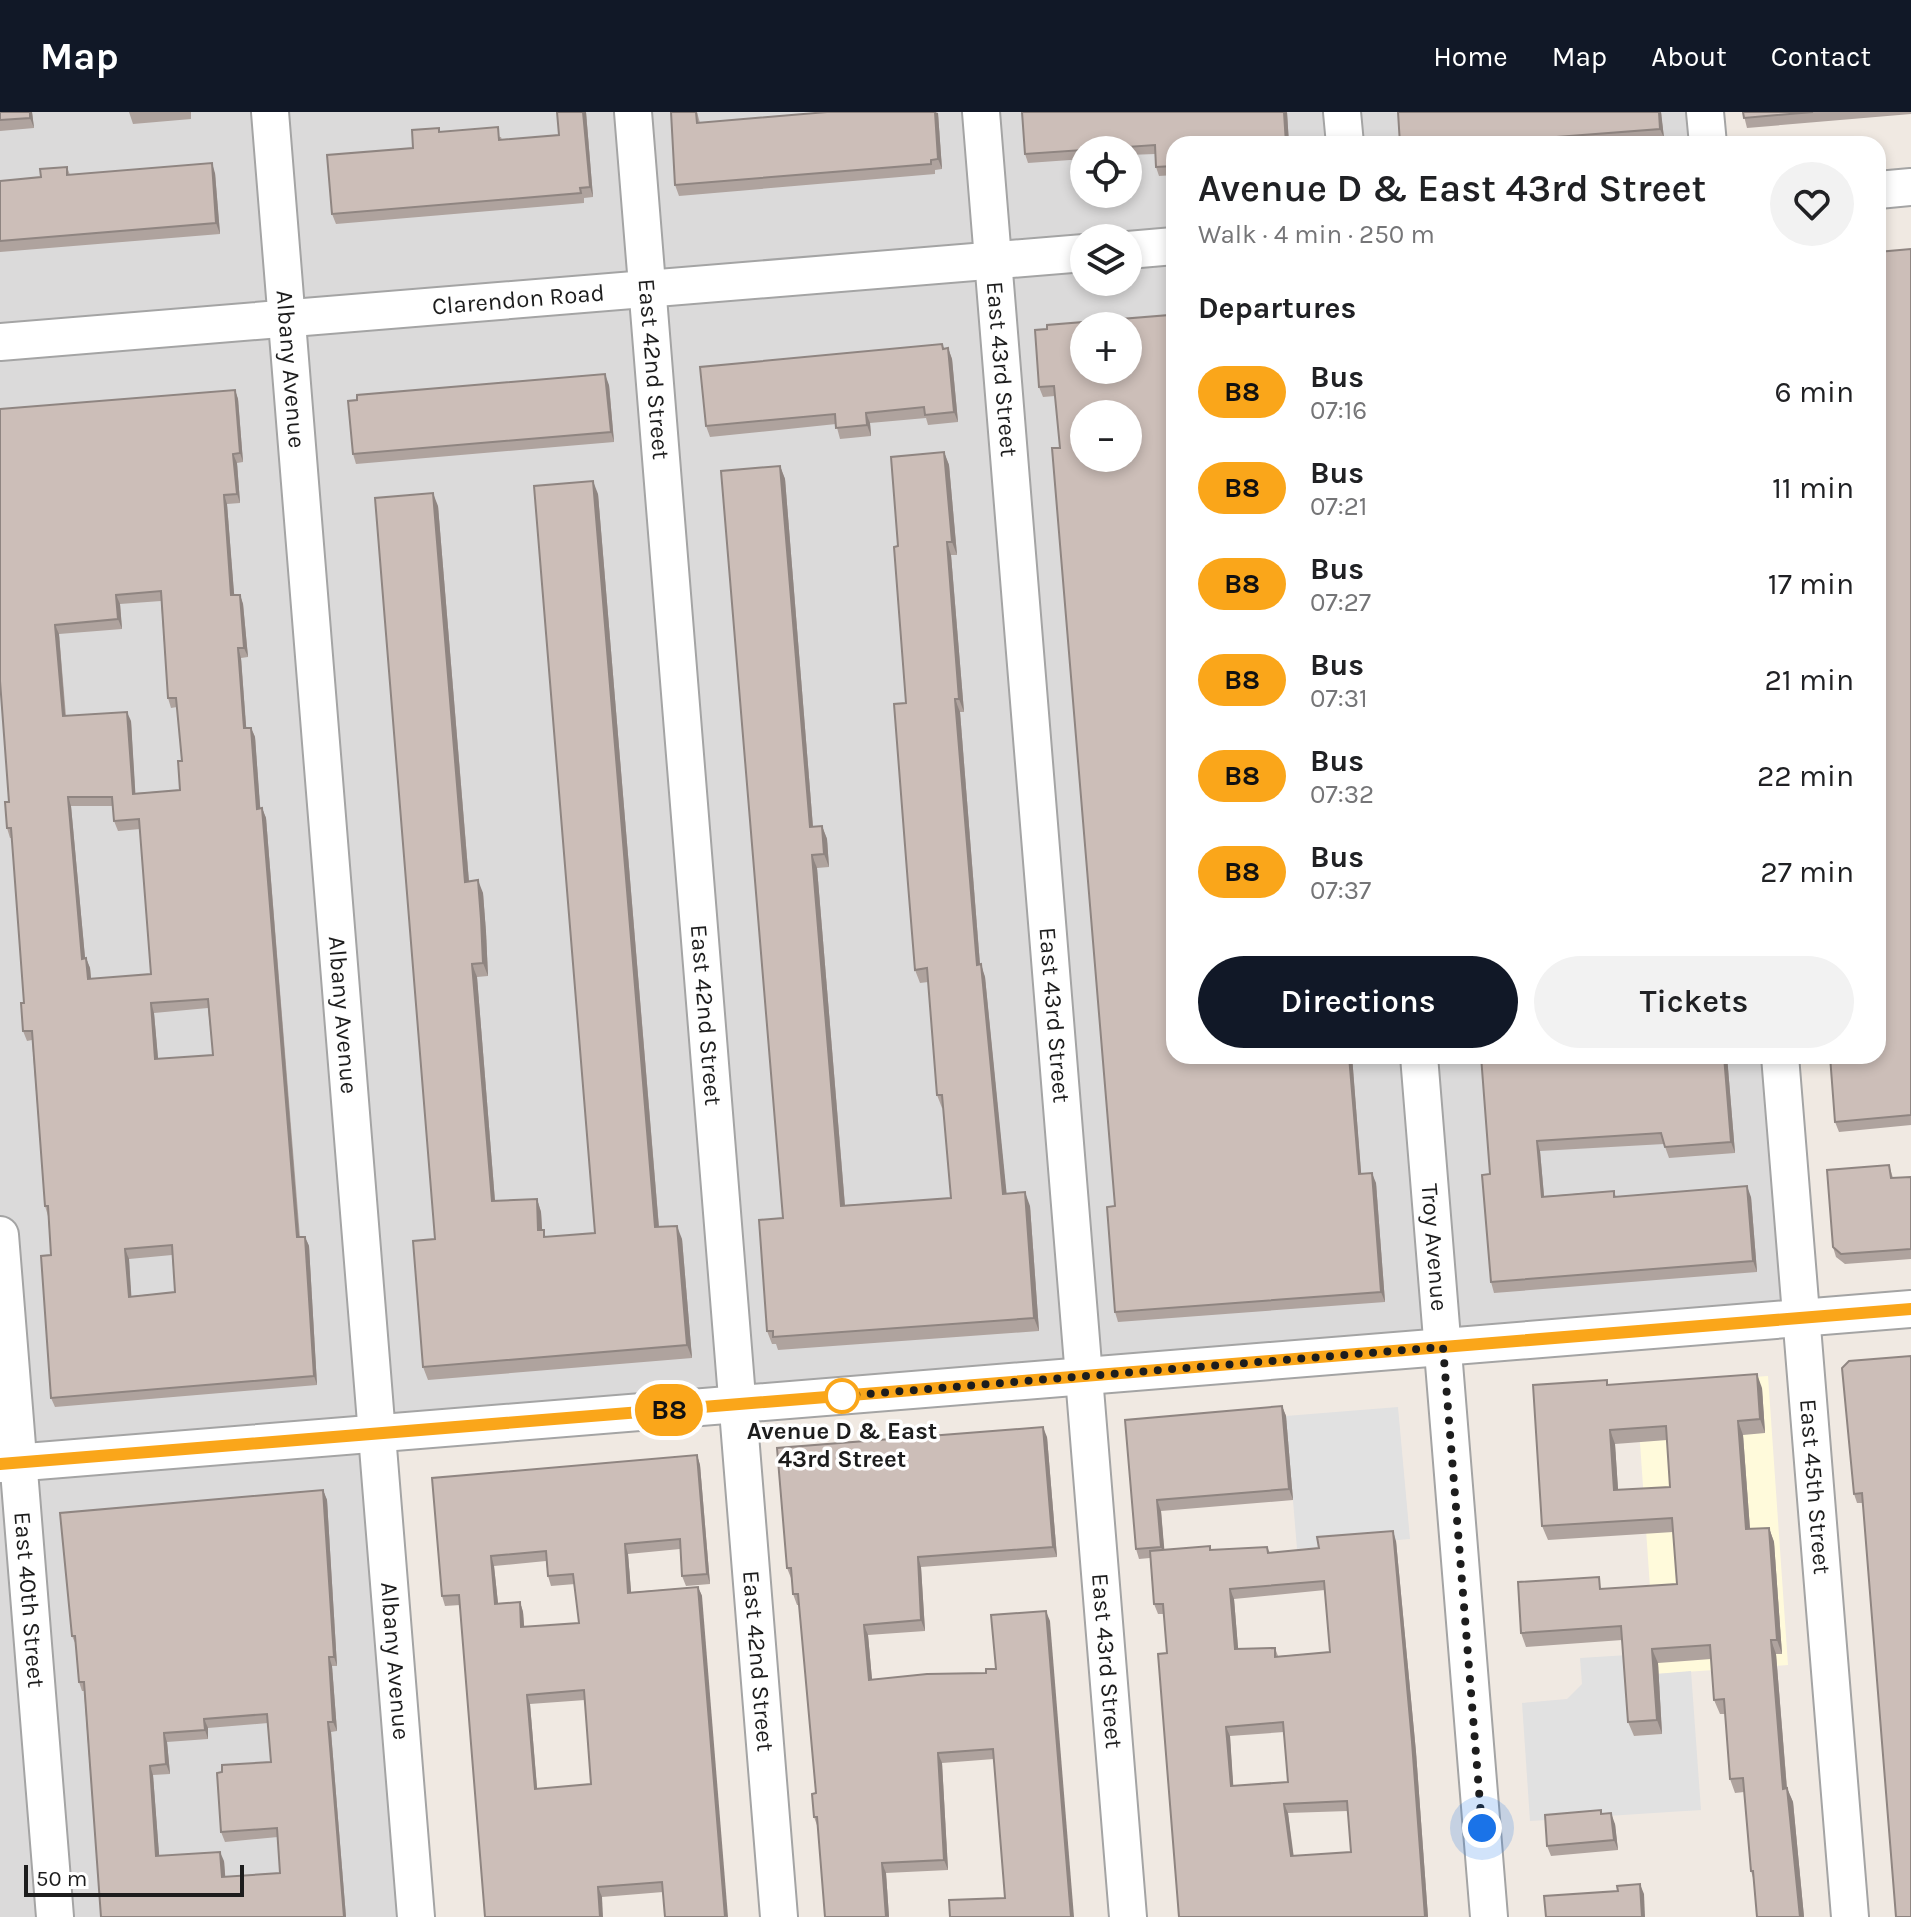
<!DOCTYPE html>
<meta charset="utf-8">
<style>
:root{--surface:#fff;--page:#f2f2f2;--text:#202124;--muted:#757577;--accent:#111827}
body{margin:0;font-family:Karla,sans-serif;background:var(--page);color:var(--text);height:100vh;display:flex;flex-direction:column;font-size:30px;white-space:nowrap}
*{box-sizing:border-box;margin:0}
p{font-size:26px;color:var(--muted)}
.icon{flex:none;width:44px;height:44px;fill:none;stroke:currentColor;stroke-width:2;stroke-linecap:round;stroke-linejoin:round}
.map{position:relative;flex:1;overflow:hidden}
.side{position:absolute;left:1166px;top:24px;width:720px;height:928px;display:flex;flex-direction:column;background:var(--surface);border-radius:24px;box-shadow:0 4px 12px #0003}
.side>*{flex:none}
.badge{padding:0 16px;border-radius:26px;font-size:28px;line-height:52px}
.fabs{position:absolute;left:1070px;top:24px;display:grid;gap:16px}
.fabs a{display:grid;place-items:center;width:72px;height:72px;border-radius:50%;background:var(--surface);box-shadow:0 4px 12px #0003;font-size:40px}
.scale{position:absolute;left:24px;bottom:20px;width:220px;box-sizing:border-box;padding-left:8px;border:4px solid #1d1d1d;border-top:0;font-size:22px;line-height:28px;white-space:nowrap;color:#1d1d1d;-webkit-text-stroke:6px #fff;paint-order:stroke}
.you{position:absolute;width:40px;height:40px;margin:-20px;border:6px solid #fff;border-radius:50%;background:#1a73e8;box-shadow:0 0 0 12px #1a73e833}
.map>.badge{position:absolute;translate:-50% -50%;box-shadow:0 0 0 4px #fff}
h2{padding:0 32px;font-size:30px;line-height:72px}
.round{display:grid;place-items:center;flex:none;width:84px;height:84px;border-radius:42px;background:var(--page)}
.summary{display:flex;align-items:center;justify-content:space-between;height:136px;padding:0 32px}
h1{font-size:38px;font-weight:600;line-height:60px}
.primary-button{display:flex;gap:16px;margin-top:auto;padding:16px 32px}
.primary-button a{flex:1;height:92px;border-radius:48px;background:var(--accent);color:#fff;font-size:32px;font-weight:600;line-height:92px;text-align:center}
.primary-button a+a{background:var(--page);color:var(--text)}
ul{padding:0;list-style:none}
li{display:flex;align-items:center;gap:24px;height:96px;padding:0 32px}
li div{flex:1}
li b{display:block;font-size:30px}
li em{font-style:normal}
li .badge{min-width:88px;font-weight:700;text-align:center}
header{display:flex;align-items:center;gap:48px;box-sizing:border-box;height:112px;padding:0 40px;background:var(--accent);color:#fff}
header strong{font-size:38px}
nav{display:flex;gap:44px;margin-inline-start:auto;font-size:28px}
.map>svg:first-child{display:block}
</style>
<header>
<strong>Map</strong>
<nav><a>Home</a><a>Map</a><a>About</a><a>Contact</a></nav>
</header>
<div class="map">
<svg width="1911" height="1805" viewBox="0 0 1911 1805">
<rect width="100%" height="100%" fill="#f0e9e2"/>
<path fill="#dbdada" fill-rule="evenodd" d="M0,0H1700L1704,32H1174V944H1780L1801,1206L378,1323L416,1805H0ZM1084,38H1128V82H1084ZM1084,126H1128V170H1084ZM1084,214H1128V258H1084ZM1084,302H1128V346H1084Z"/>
<polygon fill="#fffadb" points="1768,1264 1788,1553 1656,1562 1636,1273"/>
<g fill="#e1e1e1">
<polygon points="1398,1295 1410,1427 1297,1437 1286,1304"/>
<polygon points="1628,1543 1634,1624 1662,1622 1656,1562 1691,1559 1701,1698 1530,1709 1522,1591 1567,1587 1582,1572 1580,1546"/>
</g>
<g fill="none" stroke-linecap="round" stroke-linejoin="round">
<defs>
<g id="minor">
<path id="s1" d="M270,0L416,1805"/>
<path id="s2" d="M633,0L779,1805"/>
<path id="s3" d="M981,0L1128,1805"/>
<polyline points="1342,0 1345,32"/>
<polyline points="1705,0 1708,32"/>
<polyline points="1878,78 1911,75"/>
<polyline points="1128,138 1174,134"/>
<path id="s4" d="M0,230L1084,141"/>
<path id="s5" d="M1419,944L1489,1805"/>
<path id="s6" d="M1780,944L1850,1805"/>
<path id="s7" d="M0,1123L55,1805"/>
<polyline points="0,1352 1911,1197"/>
</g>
</defs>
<use href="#minor" stroke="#a4a4a4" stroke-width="40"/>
<use href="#minor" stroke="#fff" stroke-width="36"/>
</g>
<g fill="#afa39e" fill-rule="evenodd">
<polygon points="0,0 32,0 34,16 0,19"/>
<polygon points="129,0 191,0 191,7 133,12"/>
<polygon points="557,0 586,0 593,85 584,86 584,91 336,112 332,102 439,16 440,20 501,25 502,28 559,23"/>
<polygon points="671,0 697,0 700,11 938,1 942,57 935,58 935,62 679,84 675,73"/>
<polygon points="1022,0 1287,0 1289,32 1174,32 1174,63 1159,64 1156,55 1155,42 1128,43 1128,38 1084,38 1084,47 1028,51 1025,42"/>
<polygon points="1661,0 1664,26 1591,32 1400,32"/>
<polygon points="1743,0 1911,0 1911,2 1747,16"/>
<polygon points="67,55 70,63 215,61 220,122 0,140 0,69 41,65"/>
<polygon points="1911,137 1911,1013 1839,1020 1835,1010"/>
<polygon points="1047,217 1174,944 1352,944 1361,1062 1376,1071 1385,1190 1118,1210 1115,1200 1115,1094 1060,336 1055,284 1043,285 1039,275"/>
<polygon points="942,232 944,237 948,236 952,247 958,310 928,313 926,306 870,311 871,324 840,327 836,312 710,325 706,314"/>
<polygon points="609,273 614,330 356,352 353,342"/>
<path d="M235,278L238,287L243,350L237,351L240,391L227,392L234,483H240L243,492L248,545L241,546L246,616H251L255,625L260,696H262L266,706L300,1125H305L309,1134L317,1273L55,1295L51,1286V1143L48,1104L45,1094L32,928L27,929L23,919L24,891L12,726H10L7,716L9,690L0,569ZM161,489L168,586L171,596L177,595L182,649L180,678L135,681L131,609L66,604L59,522L122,517L120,492ZM71,694H113L114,709L118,719L140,717L151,862L91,867L90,856L86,846H85ZM208,896L213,943L158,947L154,901ZM172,1143L175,1180L131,1184L129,1147Z"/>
<polygon points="944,340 949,353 957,443 951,443 964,600 960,600 980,852 985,865 1006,1082 1030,1094 1039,1219 778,1238 776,1232 772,1232 767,1219 783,1106 780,354 785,367 813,715 822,714 827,727 829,755 817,756 845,1093 951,1086 943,996 942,996 937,983 928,870 920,871 915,858 906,591 898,434"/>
<polygon points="598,382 659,1115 682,1127 692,1246 428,1268 423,1255 435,1127 438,394 469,769 483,781 486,820 488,864 477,865 495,1089 537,1087 541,1100 542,1118 546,1125 595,1121"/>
<polygon points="1481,944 1727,944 1735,1041 1669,1046 1664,1032 1540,1039 1544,1084 1614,1079 1616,1085 1751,1085 1757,1160 1494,1181 1491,1170 1490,1062"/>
<polygon points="1889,1053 1893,1066 1911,1065 1911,1147 1845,1152 1836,1145 1833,1135"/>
<polygon points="1849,1249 1863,1391 1857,1391 1854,1382"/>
<path d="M1607,1268L1608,1273L1762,1276L1765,1321L1743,1323L1750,1417L1769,1416L1774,1430L1782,1542H1776L1787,1676L1793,1690L1804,1805H1757L1754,1769L1751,1759L1744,1680L1735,1681L1730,1667L1726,1602H1720L1714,1588L1711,1547L1658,1551L1662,1622L1634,1624L1628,1610L1622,1528L1526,1535L1521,1521L1603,1477L1677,1472L1673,1420L1548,1428L1542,1414ZM1667,1328L1670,1375L1618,1378L1615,1332Z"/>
<path d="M1282,1294L1286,1304L1293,1388L1161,1399L1164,1438L1210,1434L1211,1438L1267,1435L1270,1441L1396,1429L1416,1640L1428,1805H1179L1167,1541L1164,1502H1158L1154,1492L1150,1446L1139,1447L1136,1437L1125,1308ZM1325,1478L1330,1540L1278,1544L1275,1536L1238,1537L1234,1487ZM1284,1620L1288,1670L1233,1674L1230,1624ZM1348,1699L1351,1740L1293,1744L1288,1701Z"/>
<polygon points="1047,1325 1057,1445 921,1455 925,1519 868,1523 872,1568 986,1561 996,1557 1050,1509 1005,1786 994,1647 942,1651 948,1758 886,1761 889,1805 825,1805 818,1716 814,1705 816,1681 799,1493 797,1493 793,1482 792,1466 791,1466 787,1456"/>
<path d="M697,1343L700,1353L710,1472L686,1474L682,1464L680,1437L628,1442L631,1480L698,1475L702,1484L663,1780L602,1785L485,1805L460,1493L445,1494L442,1484L432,1366ZM546,1449L548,1464L551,1474L575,1472L579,1511L524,1515L523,1500L520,1490L498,1491L494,1454ZM585,1588L591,1672L537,1677L530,1592Z"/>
<path d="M323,1378L327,1388L337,1554H332L337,1619L331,1620L346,1805H101L84,1579H82L79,1570L76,1533L72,1524ZM268,1611L271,1650L221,1720L225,1730L278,1725L280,1761L225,1765L224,1749L159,1744L153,1663L170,1662L167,1630L208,1627V1616Z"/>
<polygon points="1601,1698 1602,1702 1615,1712 1618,1738 1551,1744 1547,1734"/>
</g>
<g fill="#8f8581">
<polygon points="30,0 32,0 34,16 30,6"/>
<polygon points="583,0 586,0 593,85 590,75"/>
<polygon points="935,0 938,1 942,57 938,47"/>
<polygon points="1284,0 1287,0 1289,32 1286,32"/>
<polygon points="1659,0 1661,0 1664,26 1660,17"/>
<polygon points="212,51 215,61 220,122 216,111"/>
<polygon points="948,236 952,247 958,310 954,300"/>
<polygon points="605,262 609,273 614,330 611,320"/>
<polygon points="235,278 238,287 243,350 240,341"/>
<polygon points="866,301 870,311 871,324 867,313"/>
<polygon points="944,340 949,353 957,443 952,430"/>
<polygon points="233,342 237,351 240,391 237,382"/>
<polygon points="780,354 785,367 814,728 810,715"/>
<polygon points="593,369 598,382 660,1129 655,1115"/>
<polygon points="433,381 438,394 470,783 465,770"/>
<polygon points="224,383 227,392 235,493 231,483"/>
<polygon points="947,430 951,443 964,600 959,587"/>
<polygon points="116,483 120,492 122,517 118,507"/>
<polygon points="240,483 243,492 248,545 244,536"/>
<polygon points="55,513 59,522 66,614 63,604"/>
<polygon points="238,536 241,546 247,626 244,616"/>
<polygon points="955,587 960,600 981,866 977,853"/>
<polygon points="127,600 131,609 136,691 133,682"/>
<polygon points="251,616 255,625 261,706 257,697"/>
<polygon points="68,685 71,694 86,856 82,847"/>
<polygon points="262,696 266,706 300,1135 297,1125"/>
<polygon points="822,714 827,727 829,755 824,742"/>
<polygon points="812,743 817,756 846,1107 841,1094"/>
<polygon points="478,768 483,781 486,820 488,864 483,851"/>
<polygon points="86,846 90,856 92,877 88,867"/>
<polygon points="472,852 477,865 496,1102 492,1089"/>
<polygon points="981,852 985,865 1008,1095 1003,1082"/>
<polygon points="151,891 154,901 159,957 155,947"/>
<polygon points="1349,944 1352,944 1362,1072 1359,1062"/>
<polygon points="1724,944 1727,944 1735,1041 1731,1030"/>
<polygon points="1537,1029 1540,1039 1545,1095 1542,1085"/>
<polygon points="1372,1061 1376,1071 1385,1190 1381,1180"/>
<polygon points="1747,1074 1751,1085 1757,1160 1753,1149"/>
<polygon points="1025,1080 1030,1094 1039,1219 1034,1206"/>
<polygon points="537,1087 541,1100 543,1132 538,1118"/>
<polygon points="677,1114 682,1127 692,1246 687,1233"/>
<polygon points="305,1125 309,1134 317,1273 314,1264"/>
<polygon points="125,1137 129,1147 132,1194 129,1185"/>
<polygon points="1757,1262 1762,1276 1765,1321 1760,1307"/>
<polygon points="1282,1294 1286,1304 1293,1388 1289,1377"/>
<polygon points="1738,1309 1743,1323 1751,1431 1746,1417"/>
<polygon points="1043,1315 1047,1325 1057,1445 1053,1435"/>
<polygon points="1610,1318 1615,1332 1619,1392 1614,1378"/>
<polygon points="697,1343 700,1353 710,1472 707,1462"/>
<polygon points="323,1378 327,1388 337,1554 334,1545"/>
<polygon points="1157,1388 1161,1399 1165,1445 1161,1435"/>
<polygon points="1769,1416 1774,1430 1782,1542 1777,1528"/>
<polygon points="1393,1419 1396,1429 1416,1640 1428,1805 1425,1805"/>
<polygon points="625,1432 628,1442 632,1491 628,1481"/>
<polygon points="491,1444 494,1454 499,1501 495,1492"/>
<polygon points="918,1445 921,1455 925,1519 921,1508"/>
<polygon points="698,1475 702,1484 728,1805 725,1805"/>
<polygon points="1230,1477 1234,1487 1239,1547 1235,1537"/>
<polygon points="520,1490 523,1500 525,1525 521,1515"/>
<polygon points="1046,1499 1050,1509 1074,1805 1071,1805"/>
<polygon points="864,1513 868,1523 873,1578 869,1568"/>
<polygon points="1771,1528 1776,1542 1788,1691 1783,1677"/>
<polygon points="1652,1537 1658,1551 1662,1622 1657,1608"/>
<polygon points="329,1545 332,1554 337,1619 333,1610"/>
<polygon points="527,1583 530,1592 538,1687 535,1677"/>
<polygon points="204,1607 208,1616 208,1627 205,1618"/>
<polygon points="328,1610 331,1620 346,1805 344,1805"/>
<polygon points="1226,1615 1230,1624 1234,1684 1231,1674"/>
<polygon points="164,1621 167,1630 170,1662 166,1652"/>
<polygon points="938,1641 942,1651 948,1758 944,1748"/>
<polygon points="150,1654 153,1663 160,1754 156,1744"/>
<polygon points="1787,1676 1793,1690 1804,1805 1800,1805"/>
<polygon points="1284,1692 1288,1701 1295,1754 1291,1744"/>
<polygon points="1611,1701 1615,1712 1618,1738 1614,1728"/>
<polygon points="220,1740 224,1749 226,1774 222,1765"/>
<polygon points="882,1751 886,1761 889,1805 886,1805"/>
<polygon points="1640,1772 1644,1782 1645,1805 1642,1805"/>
<polygon points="598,1775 602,1785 603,1805 600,1805"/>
</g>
<g fill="#ccbeb8" stroke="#8f8581" stroke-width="2" fill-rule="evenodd">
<polygon points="0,0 30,0 30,6 0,8"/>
<polygon points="557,0 583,0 590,75 580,76 581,81 332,102 327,43 413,36 412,18 439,16 439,20 498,15 499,28 559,23"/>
<polygon points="671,0 696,0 697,11 827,0 935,0 938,47 931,48 931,52 675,73"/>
<polygon points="1022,0 1284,0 1286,32 1174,32 1174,54 1156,55 1155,33 1025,42"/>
<polygon points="1398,0 1659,0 1660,17 1466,32 1400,32"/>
<polygon points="1743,0 1813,0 1744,6"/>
<polygon points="212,51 216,111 0,129 0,69 41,65 40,57 67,55 67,63"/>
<polygon points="1911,137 1911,1003 1835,1010 1830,944 1878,944 1878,140"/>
<path d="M1169,198H1174V944H1349L1359,1062L1372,1061L1381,1180L1115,1200L1107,1095L1115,1094L1052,336H1060L1054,274L1039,275L1035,218L1047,217V213L1169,203ZM1084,214H1128V258H1084ZM1084,302H1128V346H1084Z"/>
<polygon points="942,232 943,237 948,236 954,300 925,303 924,295 866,301 867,313 836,316 835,302 706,314 700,255"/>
<polygon points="605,262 611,320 353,342 348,289 357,288 357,283"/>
<path d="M235,278L240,341L233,342L237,382L224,383L231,483H240L244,536H238L244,616H251L257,697L262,696L297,1125H305L314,1264L51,1286L41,1144L51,1143L48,1094H45L32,919H23L21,891H24L11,716H7L5,690H9L0,569V297ZM161,479L168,586H176L182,649H178L180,678L133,682L127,600L63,604L55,513L118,507L116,483ZM68,685H112L114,709L139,707L151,862L88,867L86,846L82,847ZM208,887L213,943L155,947L151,891ZM172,1133L175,1180L129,1185L125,1137Z"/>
<polygon points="944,340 952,430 947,430 959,587 955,587 977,853 981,852 1003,1082 1025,1080 1034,1206 773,1225 773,1219 767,1219 759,1108 783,1106 721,359 780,354 810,715 822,714 824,742 812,743 841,1094 951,1086 942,983 937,983 927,856 915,858 908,772 894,592 906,591 894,435 898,434 891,345"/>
<polygon points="593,369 655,1115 677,1114 687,1233 423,1255 413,1129 435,1127 375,386 433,381 465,770 478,768 481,807 483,851 472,852 492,1089 537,1087 538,1118 544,1118 544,1125 595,1121 534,374"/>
<polygon points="1481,944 1724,944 1731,1030 1665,1035 1661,1021 1537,1029 1542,1085 1614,1079 1614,1085 1747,1074 1753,1149 1491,1170 1482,1063 1490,1062"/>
<polygon points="1889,1053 1891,1066 1911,1065 1911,1137 1841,1142 1833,1135 1827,1058"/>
<polygon points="1911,1244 1911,1805 1896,1805 1862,1381 1854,1382 1842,1256 1849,1249"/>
<path d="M1757,1262L1760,1307L1738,1309L1746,1417L1769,1416L1777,1528H1771L1783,1677L1787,1676L1800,1805H1757L1753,1759H1751L1743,1666L1730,1667L1724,1587L1714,1588L1710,1533L1652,1537L1657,1608L1628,1610L1621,1514L1521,1521L1518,1470L1599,1465L1600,1477L1677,1472L1672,1406L1542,1414L1533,1273L1607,1268V1273ZM1666,1314L1670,1375L1614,1378L1610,1318Z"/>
<polygon points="1282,1294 1289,1377 1157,1388 1161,1435 1136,1437 1125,1308"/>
<polygon points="1043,1315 1053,1435 918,1445 921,1508 864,1513 869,1568 927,1562 986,1561 986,1557 996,1557 991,1503 1046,1499 1071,1805 950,1805 949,1788 1005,1786 993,1637 938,1641 944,1748 882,1751 886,1805 825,1805 817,1705 814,1705 812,1682 816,1681 798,1482 793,1482 791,1456 787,1456 777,1336"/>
<path d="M697,1343L707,1462L682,1464L680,1427L625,1432L628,1481L698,1475L725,1805H665L662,1770L598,1775L600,1805H485L459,1483L442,1484L432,1366ZM546,1439L548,1464L573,1462L579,1511L521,1515L520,1490L495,1492L491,1444ZM584,1578L591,1672L535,1677L527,1583Z"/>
<path d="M323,1378L334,1545H329L333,1610H328L344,1805H101L84,1570H79L75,1524H72L60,1401ZM267,1602L271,1650L222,1653V1660L217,1661L221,1720L277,1716L280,1761L222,1765L220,1740L156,1744L150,1654L166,1652L164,1621L205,1618L204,1607Z"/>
<path d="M1393,1419L1412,1630L1425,1805H1179L1158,1542L1167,1541L1165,1517L1163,1492H1154L1150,1439L1210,1434V1438L1267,1435L1268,1441L1319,1436L1317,1425ZM1324,1469L1330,1540L1275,1545V1536L1235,1537L1230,1477ZM1283,1610L1288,1670L1231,1674L1226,1615ZM1347,1689L1351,1740L1291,1744L1284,1692Z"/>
<polygon points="1601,1698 1601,1702 1611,1701 1614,1728 1547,1734 1545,1703"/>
<polygon points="1640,1772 1642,1805 1546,1805 1544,1784 1618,1779 1617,1774"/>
</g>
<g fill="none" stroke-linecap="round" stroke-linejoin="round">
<defs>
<polyline id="line" points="0,1352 1911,1197"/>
</defs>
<use href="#line" stroke="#fff" stroke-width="18"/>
<use href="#line" stroke="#faa61a" stroke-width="12"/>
<polyline stroke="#1d1d1d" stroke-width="8" stroke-dasharray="0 14.4" points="842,1284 1443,1235 1482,1716"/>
</g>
<circle fill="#fff" stroke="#faa61a" stroke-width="4" cx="842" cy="1284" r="16"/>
<g text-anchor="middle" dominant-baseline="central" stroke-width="7" stroke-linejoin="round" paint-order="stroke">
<g font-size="24" fill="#1d1d1d" stroke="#fff">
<text stroke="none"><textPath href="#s4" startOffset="520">Clarendon Road</textPath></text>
<text stroke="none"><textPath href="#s1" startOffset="258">Albany Avenue</textPath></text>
<text stroke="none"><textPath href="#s2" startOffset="258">East 42nd Street</textPath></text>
<text stroke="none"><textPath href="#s3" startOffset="258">East 43rd Street</textPath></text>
<text stroke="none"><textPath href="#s1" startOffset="906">Albany Avenue</textPath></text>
<text stroke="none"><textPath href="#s2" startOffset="906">East 42nd Street</textPath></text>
<text stroke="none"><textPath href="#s3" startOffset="906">East 43rd Street</textPath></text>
<text stroke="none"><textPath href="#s5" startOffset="192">Troy Avenue</textPath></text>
<text stroke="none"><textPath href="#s6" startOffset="432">East 45th Street</textPath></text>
<text stroke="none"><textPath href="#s7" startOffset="366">East 40th Street</textPath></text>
<text stroke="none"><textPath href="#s1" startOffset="1554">Albany Avenue</textPath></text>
<text stroke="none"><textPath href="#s2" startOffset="1554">East 42nd Street</textPath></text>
<text stroke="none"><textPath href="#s3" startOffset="1554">East 43rd Street</textPath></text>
</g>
<g font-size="24" font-weight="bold" fill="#1d1d1d" stroke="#fff">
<text x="842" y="1319">Avenue D &amp; East<tspan x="842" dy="28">43rd Street</tspan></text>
</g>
</g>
</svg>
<div class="fabs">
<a><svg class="icon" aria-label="locate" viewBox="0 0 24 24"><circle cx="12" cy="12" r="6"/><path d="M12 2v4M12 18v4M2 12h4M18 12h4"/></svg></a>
<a><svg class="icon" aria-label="layers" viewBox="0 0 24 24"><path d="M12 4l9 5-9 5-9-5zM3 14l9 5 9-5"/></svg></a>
<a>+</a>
<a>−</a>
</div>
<div class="scale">50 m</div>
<div class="you" style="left:1482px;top:1716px"></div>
<b class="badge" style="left:669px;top:1298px;background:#faa61a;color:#111">B8</b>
<section class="side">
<div class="summary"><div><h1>Avenue D &amp; East 43rd Street</h1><p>Walk · 4 min · 250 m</p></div><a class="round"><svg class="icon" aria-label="heart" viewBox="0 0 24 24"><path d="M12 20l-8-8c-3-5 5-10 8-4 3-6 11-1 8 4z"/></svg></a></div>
<h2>Departures</h2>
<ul>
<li><span class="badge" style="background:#faa61a;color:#111">B8</span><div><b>Bus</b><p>07:16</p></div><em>6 min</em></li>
<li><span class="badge" style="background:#faa61a;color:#111">B8</span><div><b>Bus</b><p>07:21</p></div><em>11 min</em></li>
<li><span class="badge" style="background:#faa61a;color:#111">B8</span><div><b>Bus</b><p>07:27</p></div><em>17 min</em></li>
<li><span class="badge" style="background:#faa61a;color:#111">B8</span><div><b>Bus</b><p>07:31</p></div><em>21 min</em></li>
<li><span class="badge" style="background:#faa61a;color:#111">B8</span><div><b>Bus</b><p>07:32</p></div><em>22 min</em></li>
<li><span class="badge" style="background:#faa61a;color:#111">B8</span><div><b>Bus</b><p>07:37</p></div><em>27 min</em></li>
</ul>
<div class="primary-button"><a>Directions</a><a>Tickets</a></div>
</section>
</div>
